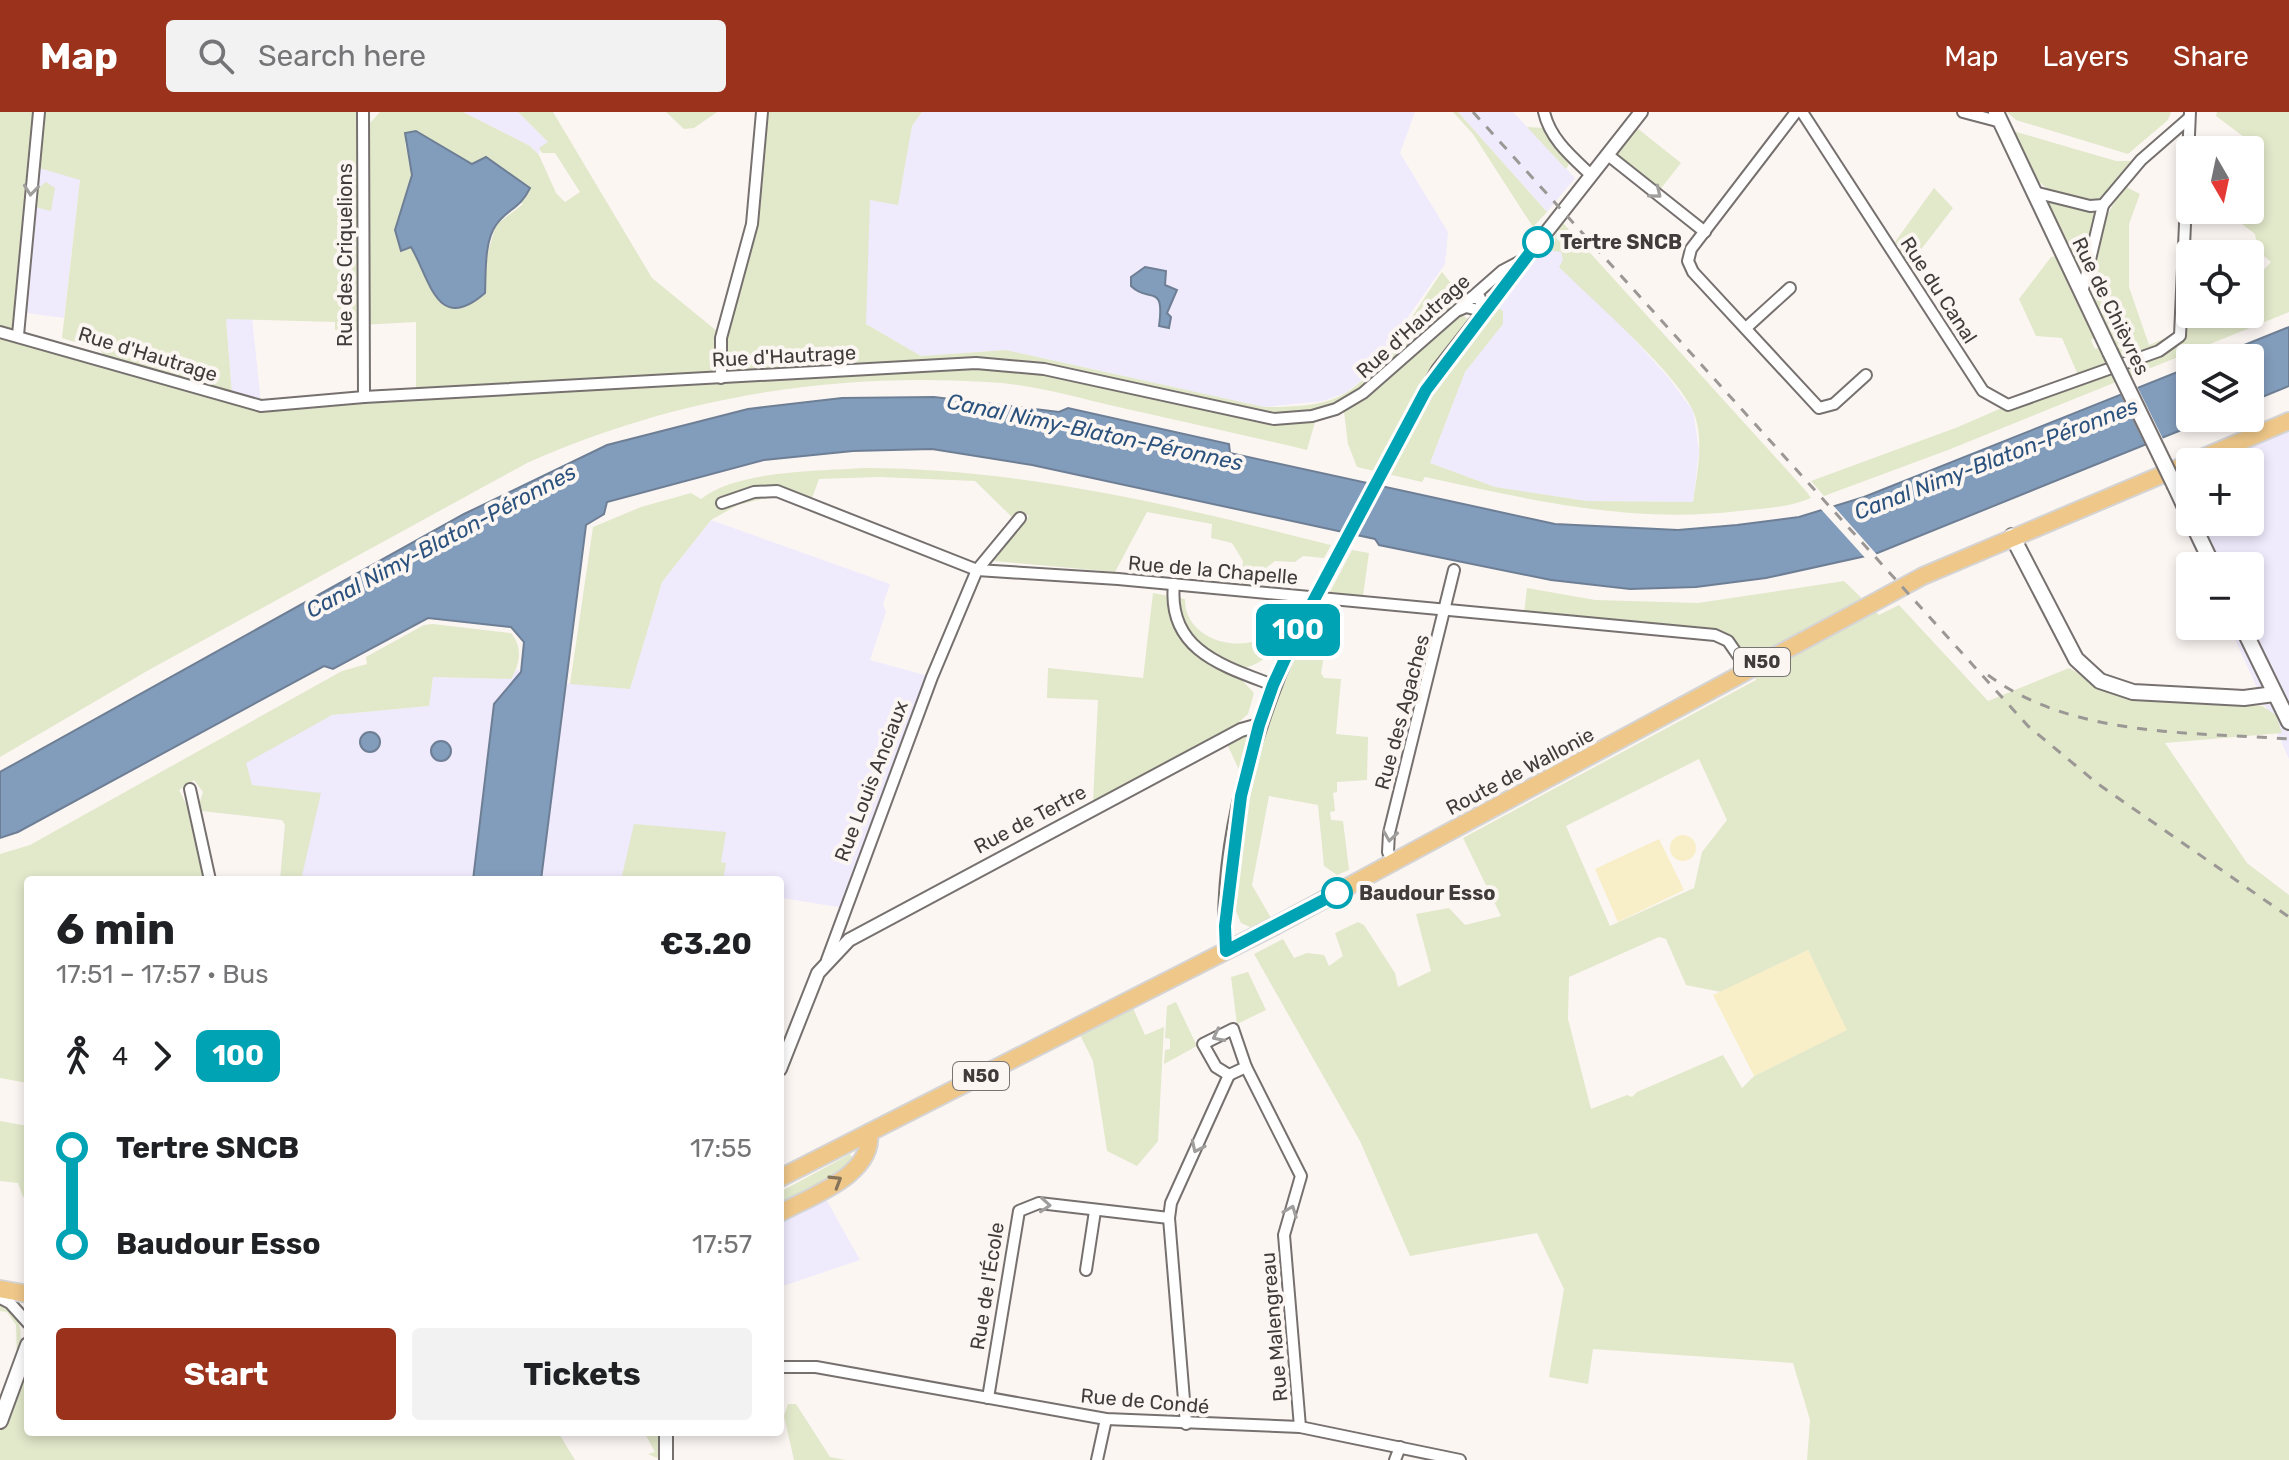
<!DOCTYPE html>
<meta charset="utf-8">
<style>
:root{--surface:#fff;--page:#f2f2f2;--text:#202124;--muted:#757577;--accent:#9b321b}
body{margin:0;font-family:Rubik,sans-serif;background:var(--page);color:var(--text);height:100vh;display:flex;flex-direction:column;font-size:30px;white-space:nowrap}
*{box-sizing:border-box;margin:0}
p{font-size:26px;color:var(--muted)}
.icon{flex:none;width:44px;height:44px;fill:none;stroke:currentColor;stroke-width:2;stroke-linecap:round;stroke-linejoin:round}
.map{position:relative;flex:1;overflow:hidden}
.side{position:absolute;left:24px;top:764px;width:760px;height:560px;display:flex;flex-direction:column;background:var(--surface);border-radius:8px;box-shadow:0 4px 12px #0003}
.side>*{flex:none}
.badge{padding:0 16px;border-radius:12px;font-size:28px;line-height:52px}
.needle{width:52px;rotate:171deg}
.tools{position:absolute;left:2176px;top:24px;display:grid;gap:16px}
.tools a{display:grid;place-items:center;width:88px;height:88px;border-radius:8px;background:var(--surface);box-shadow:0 4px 12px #0003;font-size:40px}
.map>.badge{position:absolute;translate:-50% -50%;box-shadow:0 0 0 4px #fff}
.legs{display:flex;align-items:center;gap:12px;height:88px;padding:0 32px;font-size:26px}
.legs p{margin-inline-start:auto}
.summary{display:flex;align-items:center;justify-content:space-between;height:136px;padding:0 32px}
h1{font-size:44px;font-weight:700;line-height:60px}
.cta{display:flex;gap:16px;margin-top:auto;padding:16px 32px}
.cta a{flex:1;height:92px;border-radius:8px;background:var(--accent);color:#fff;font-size:32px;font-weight:700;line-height:92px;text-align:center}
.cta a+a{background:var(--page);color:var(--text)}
ul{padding:0 32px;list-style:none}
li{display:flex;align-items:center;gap:28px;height:96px;font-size:30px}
li i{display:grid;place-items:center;width:12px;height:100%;margin:0 10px;background:currentColor}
li i::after{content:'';width:20px;height:20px;margin:-10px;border:6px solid;border-radius:50%;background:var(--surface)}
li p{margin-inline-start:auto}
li:first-child i{background:linear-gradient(#0000 50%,currentColor 0)}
li:last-child i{background:linear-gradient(currentColor 50%,#0000 0)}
header{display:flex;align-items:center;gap:48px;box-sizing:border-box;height:112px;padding:0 40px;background:var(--accent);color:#fff}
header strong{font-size:38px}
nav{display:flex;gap:44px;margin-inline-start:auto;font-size:28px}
.search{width:560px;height:72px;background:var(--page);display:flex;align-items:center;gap:20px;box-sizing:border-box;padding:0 28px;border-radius:8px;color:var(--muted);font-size:30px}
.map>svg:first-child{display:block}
</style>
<header>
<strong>Map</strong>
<div class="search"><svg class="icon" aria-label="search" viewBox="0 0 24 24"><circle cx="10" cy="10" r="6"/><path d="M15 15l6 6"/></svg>Search here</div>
<nav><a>Map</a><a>Layers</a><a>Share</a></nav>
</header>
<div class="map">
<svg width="2289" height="1348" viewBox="0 0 2289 1348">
<rect width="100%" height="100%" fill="#fcf6f3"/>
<g fill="#efeafc">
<polygon points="463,0 518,0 549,31 540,36 539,43 530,34"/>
<polygon points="922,0 1415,0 1400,41 1448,120 1445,152 1366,265 1345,281 1323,289 1264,295 1006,238 921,244 866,212 866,148 870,88 898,92 912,14"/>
<polygon points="1458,0 1513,0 1575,66 1547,100"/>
<polygon points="33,54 80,67 64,206 19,200"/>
<polygon points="1541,137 1556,137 1561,140 1563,148 1668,265 1693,299 1699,339 1693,390 1587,389 1495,375 1430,351 1465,260 1503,212 1503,199 1496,194"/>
<polygon points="252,205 261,291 232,283 226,207"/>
<polygon points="2289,318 2289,647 2229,514 2250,514 2250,454 2202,454 2167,378 2183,371 2180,363 2190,359 2190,410 2250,410 2250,350 2212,350"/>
<polygon points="711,408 890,472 883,492 886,500 870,548 932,565 844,796 782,786 780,789 780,768 541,768 566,571 630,577 662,470"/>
<polygon points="517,557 521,560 494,592 473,768 280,768 285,713 282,708 202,699 206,669 332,603 429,594 433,565 511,567"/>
<polygon points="822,1080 860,1148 783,1174 780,1104"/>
</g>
<g fill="#e2e8ca" fill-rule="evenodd">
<path d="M0,0H39L18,223L252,293L416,282V210L360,213L359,219L335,218V210L226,207L232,283L105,244L100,238L62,226L80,68L36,55L42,0H360L361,12H369L380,0H463L530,34L539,43L556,81L565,90L580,80L555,41H542L539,36L548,30L518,0H553L652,166L718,220L716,228L725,231L757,108L766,0H922L912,14L898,93L870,88L866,212L921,244L1006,238L1264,295C1289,295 1321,295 1344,282C1382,260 1416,196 1442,160L1464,187L1357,282L1317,303L1307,338C1244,323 1181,309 1118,295C1075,285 1032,272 987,270C829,260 672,286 527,351L147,559L0,645ZM416,19L472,52L523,92L496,113L487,143L485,181L417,145L411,135L401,139L395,119L412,63L405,31Z"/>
<polygon points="666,0 717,0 694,16 684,17"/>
<polygon points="1453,0 1458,0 1547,100 1533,115 1473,22"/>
<polygon points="2007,0 2171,0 2168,8 2128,42 2016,8"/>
<path d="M2217,0H2289V200L1948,338L1824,384L1811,369L1958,315L2078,263L2062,226L2036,224L2019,187L2051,145L2057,144L2096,225L2091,228L2095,237L2114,230C2109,217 2101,204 2096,191C2081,150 2103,107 2124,74L2140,82L2129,112V175L2149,233L2187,217L2189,187L2190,202H2250V173L2271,150L2258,139L2255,122L2238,109L2240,98H2250V58L2256,34L2216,4Z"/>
<polygon points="1527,15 1545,16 1571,49 1566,57"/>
<polygon points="1637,16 1681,51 1658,80 1614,45"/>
<polygon points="2013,19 2116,49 2134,49 2105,85 2089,89 2049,78 2039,70"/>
<polygon points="46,70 55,76 51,99 35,95 37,77"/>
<polygon points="1934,76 1953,96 1909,153 1895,130"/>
<polygon points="2050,89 2095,99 2083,152 2078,155 2047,92"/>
<path d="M1563,111L1806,379L1811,386C1788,396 1764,396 1739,399C1631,412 1530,388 1425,365L1422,370L1357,355L1348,332L1344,300L1367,285L1456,205L1462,203L1479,214L1496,194L1503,199V212L1465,260L1430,351L1495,375L1587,389L1693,390C1697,362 1705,326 1693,299C1676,260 1592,188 1559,155L1563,148L1561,140L1541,137L1546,130H1555L1556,119Z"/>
<path d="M865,356C1019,356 1182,395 1331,433L1324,446L1303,444L1295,450L1275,449L1266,456L1263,475L1241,473L1243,449L1232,431L1211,426L1212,412L1147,400L1115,460L994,449L1029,404L1022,400L1015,408L975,369L879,365L819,367L811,389L778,377L774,384L738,393L711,408L662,470L630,577L570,572L593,415L641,395L691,381L701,387C737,358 820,359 865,356Z"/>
<polygon points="1352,438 1369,441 1363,484 1330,480"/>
<path d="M1844,469L1879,503L1899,493L1988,589L2069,556L2114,581L2148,588L2262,594L2276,603L2282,621L2165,631L2247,751L2289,783V1348H1807L1810,1308L1793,1251L1593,1237L1588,1272L1549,1265L1564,1177L1537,1121L1410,1144L1360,1029L1254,842L1283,827L1294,846L1307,841L1324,843L1329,854L1343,844L1335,821L1358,810L1364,813L1395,861L1398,875L1431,859L1416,802L1449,796L1465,813L1501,804L1463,726L1756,568C1749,545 1739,529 1717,519L1524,501L1527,476L1595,488L1698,491ZM1699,647L1727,708L1702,740L1694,776L1610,814L1566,714ZM1659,825L1666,827L1686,873L1721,880L1808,838L1846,918L1754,964L1742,976L1723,943L1637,980L1632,985L1627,983L1591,997L1568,907L1569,865Z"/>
<path d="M1153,481L1185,487C1184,535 1261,544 1270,515C1272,506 1270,491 1271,482L1304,485C1292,510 1280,543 1251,554C1243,557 1235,557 1227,559L1240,566L1254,581L1248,602L1232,616L1093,691L1098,588L1047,586L1048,556L1143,566Z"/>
<polygon points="1318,494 1327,496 1329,514 1321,561 1324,566 1341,567 1336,622 1368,625 1367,668 1337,670 1337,680 1333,681 1335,699 1330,700 1331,708 1343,709 1349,758 1337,763 1324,754 1318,693 1269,684 1252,773 1271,806 1250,815 1241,811 1235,797 1243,721 1263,621"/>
<path d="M433,512L511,521C523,535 520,552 511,567L433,565L429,594L332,603L246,651L252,673L321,681L301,768H280L285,713L282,708L202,699L198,696L203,680L194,668L179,678L191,702L207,768H28V971L0,966V742L30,733L342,559L367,552L366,545L424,513Z"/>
<polygon points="1245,622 1251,628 1241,662 1227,632"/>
<polygon points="634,712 726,720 721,750 726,751 723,768 621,768"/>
<polygon points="1248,860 1266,898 1237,912 1231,865"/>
<polygon points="1176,890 1197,934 1164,952 1165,938 1170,937 1170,927 1165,926 1167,894"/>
<polygon points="1132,894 1145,923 1164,915 1158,1029 1137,1054 1107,1039 1093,949 1079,921"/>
<polygon points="0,1009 28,1014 28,1086 23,1085 18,1071 0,1069"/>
<polygon points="850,1042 855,1051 780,1097 780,1080"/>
<path d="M0,1189C24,1203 23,1224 17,1249L16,1213L7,1200L0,1199Z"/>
<polygon points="28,1246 28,1320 558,1320 575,1348 0,1348 0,1319"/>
<polygon points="788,1292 796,1292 830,1345 846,1348 794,1348 784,1304"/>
<polygon points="644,1320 660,1320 661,1339 657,1346 648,1342 655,1340"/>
</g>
<g fill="#f8eec8">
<circle cx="1683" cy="736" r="13"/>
<polygon points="1659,727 1684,778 1618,810 1595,757"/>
<polygon points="1808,838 1847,918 1754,964 1713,883"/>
</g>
<g fill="#829cbb" stroke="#6e7f95" stroke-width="2">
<path d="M416,19L472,52L486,45L530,76C520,97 507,97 496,113C484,130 486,161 485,181C437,223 430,167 411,135L401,139L395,118L412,63L405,21Z"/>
<path d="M1145,155L1166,159L1165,173L1177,178L1167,201L1171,205L1169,216L1159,214C1165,170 1149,192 1131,174V165Z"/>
<polygon points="2289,215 2289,274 2250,290 2250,246 2212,246"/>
<polygon points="2190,255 2190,306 2211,306 1875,442 1766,466 1696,475 1630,477 1551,468 1379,433 1375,427 1032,353 932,337 853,339 764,348 607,390 604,402 586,413 541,768 473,768 494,592 521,560 524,530 511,515 428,506 333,557 324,554 18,720 0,726 0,660 464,402 607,333 748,297 842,286 934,285 1059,300 1068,296 1229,332 1230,341 1555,412 1678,418 1737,413 1799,405 1864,385"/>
<circle cx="370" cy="630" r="10"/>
<circle cx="441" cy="639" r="10"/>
</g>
<g fill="#fcf6f3">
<polygon points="2136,272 2164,329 2147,336 2119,279"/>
<polygon points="1831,391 1879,445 1867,448 1819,395"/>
</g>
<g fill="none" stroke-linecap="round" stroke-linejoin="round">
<defs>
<g id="minor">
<polyline points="363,0 364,285"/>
<path d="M1544,0C1550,27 1572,45 1591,63"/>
<polyline points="1796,0 1691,137 1688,149 1693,160 1819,296 1834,292 1866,263"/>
<polyline points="1802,0 1983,279 2008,293 2159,239 2180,224 2190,0"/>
<polyline points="1963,0 2001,10"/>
<polyline points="1608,43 1705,120"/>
<polyline points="2034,80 2090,94 2103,93 2141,48 2188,7"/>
<polyline points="2082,181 2103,93"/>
<polyline points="1459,198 1466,195 1482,199 1480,186 1471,186"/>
<polyline points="1746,216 1790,176"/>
<polyline points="0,220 261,294 364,285 976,251 1044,257 1274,307 1312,304 1336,297 1363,281 1502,159 1521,149"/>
<polyline points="18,223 39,0"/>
<polyline points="721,266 721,226 752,112 762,0"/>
<polyline points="722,391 754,380 777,379 977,458 1118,467 1715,523 1728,529 1748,558"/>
<path d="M1174,472C1167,538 1223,554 1273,573"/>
<polyline points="190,677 210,768"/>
<polyline points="1393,750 1388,740 1389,721 1454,458"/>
<polyline points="827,848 932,565 977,458 1020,406"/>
<polyline points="1229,963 1246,955 1301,1064 1284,1123 1300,1315"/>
<polyline points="1229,963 1216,955 1203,932 1233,917 1246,955"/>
<polyline points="1086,1158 1095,1099"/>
<polyline points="0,1186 10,1191 28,1211"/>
<polyline points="780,1255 816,1255 1106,1307 1300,1315 1460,1348"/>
<polyline points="988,1286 1019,1099 1039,1091 1169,1106"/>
<polyline points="1186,1312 1169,1106 1171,1091 1229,963"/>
<polyline points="1097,1348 1106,1307"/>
<polyline points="1395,1348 1400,1335"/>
</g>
<g id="tertiary">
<polyline points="1393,339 1438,258 1641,0"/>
<path d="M1226,839C1219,730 1255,613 1300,514"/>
<polyline points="780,957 818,861 849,828 1241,618 1259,613"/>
<polyline points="666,1320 666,1348"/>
</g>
<g id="secondary">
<polyline points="1996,0 2110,240"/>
<polyline points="2175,374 2190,406"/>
<polyline points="2192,410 2213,454"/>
<polyline points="2012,424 2076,547 2100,569 2133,580 2244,586 2274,582"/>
<polyline points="2242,514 2289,610"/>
<polyline points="0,1309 28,1233"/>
</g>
<g id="primary">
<polyline points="780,1066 1275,814 1923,464 2289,309"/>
<path d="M780,1101C811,1084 874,1063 869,1021"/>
<polyline points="0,1177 28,1182"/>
</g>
</defs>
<use href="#minor" stroke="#76716f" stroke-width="14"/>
<use href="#tertiary" stroke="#76716f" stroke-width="16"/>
<use href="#secondary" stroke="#76716f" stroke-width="18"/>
<use href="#primary" stroke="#d5d4d4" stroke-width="20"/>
<use href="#minor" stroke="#fff" stroke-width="10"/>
<use href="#tertiary" stroke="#fff" stroke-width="12"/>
<use href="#secondary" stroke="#fff" stroke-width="14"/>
<use href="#primary" stroke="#efc789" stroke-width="16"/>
<g stroke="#9b9795" stroke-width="3" stroke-dasharray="10 10" stroke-linecap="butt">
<polyline points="1473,0 2028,614 2098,672 2289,805"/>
<path d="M1988,563C2071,625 2191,620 2289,627"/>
</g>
<defs>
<polyline id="tertiary-bridge" points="1300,514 1393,339"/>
<polyline id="secondary-bridge" points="2110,240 2175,374"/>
</defs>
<use href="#tertiary-bridge" stroke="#76716f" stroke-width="16" stroke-linecap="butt"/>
<use href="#secondary-bridge" stroke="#76716f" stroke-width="18" stroke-linecap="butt"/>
<use href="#tertiary-bridge" stroke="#fff" stroke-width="12"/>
<use href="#secondary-bridge" stroke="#fff" stroke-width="14"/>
</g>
<defs><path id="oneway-chevron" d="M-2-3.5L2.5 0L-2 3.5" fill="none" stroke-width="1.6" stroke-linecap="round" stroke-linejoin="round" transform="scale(2)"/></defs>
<g stroke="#9f9e9d">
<use href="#oneway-chevron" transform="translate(31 78) rotate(96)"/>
<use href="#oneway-chevron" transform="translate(1656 81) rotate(39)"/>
<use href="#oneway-chevron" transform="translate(1390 724) rotate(98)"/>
<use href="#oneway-chevron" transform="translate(1218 924) rotate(153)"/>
<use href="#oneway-chevron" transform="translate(1197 1035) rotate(115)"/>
<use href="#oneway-chevron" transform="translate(1045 1093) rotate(4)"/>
<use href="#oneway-chevron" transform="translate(1291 1099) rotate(-69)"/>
</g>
<use stroke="#85745a" href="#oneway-chevron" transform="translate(836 1069) rotate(-31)"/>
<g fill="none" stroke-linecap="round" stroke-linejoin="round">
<defs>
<polyline id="line-1" points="1337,781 1226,839 1225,814 1241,684 1259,613 1273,573 1300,514 1426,278 1538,130"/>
</defs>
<use href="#line-1" stroke="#fff" stroke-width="18"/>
<use href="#line-1" stroke="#00a3b4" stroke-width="12"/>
</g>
<g fill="#fff" stroke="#00a3b4" stroke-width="4">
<circle cx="1538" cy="130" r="14"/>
<circle cx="1337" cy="781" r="14"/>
</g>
<g text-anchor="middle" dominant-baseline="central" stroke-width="8" stroke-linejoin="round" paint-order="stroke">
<g fill="#fcf6f3" stroke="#787472" stroke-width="2">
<rect x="1734" y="536" width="56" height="28" rx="6"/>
<rect x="953" y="950" width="56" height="28" rx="6"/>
</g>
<g font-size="18" font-weight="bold" fill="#3f3c3b">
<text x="1762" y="550">N50</text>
<text x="981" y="964">N50</text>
</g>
<g font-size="20" font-weight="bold" fill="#3f3c3b" stroke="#fcf6f3" text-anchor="start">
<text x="1560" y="130">Tertre SNCB</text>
<text x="1359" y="781">Baudour Esso</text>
</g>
<g font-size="20" fill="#3f3c3b" stroke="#fcf6f3">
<text transform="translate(345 143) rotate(-90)">Rue des Criquelions</text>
<text transform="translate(1939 178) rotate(57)">Rue du Canal</text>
<text transform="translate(2111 194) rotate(64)">Rue de Chièvres</text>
<text transform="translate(1413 214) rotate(-42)">Rue d'Hautrage</text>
<text transform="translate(148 242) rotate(17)">Rue d'Hautrage</text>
<text transform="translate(784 244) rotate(-3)">Rue d'Hautrage</text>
<text transform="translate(1213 458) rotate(5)">Rue de la Chapelle</text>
<text transform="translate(1402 600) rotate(-75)">Rue des Agaches</text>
<text transform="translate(1520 659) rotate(-28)">Route de Wallonie</text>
<text transform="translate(871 669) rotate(-69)">Rue Louis Anciaux</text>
<text transform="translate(1030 707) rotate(-28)">Rue de Tertre</text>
<text transform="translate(987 1174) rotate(-81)">Rue de l'École</text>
<text transform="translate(1274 1215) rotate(-95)">Rue Malengreau</text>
<text transform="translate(1145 1289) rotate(5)">Rue de Condé</text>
</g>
<g font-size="22" font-style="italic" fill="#2a527d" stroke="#fcf6f3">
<text transform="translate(1095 320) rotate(12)">Canal Nimy-Blaton-Péronnes</text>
<text transform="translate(1996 347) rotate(-21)">Canal Nimy-Blaton-Péronnes</text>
<text transform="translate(441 429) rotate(-28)">Canal Nimy-Blaton-Péronnes</text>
</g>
</g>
</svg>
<div class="tools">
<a><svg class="needle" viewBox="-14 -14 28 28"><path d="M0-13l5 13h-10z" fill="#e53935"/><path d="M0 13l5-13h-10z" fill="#757577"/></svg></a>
<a><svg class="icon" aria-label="locate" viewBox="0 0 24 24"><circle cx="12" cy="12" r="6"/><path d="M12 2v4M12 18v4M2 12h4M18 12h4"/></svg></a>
<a><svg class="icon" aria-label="layers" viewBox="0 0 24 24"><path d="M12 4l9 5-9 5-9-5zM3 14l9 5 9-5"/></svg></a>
<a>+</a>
<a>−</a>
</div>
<b class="badge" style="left:1298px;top:518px;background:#00a3b4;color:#fff">100</b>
<section class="side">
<div class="summary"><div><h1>6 min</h1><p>17:51 – 17:57 · Bus</p></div><b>€3.20</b></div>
<div class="legs"><svg class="icon" aria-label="walk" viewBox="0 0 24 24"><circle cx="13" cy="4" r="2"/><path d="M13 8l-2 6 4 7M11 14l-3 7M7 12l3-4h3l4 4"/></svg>4<svg class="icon" aria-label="forward" viewBox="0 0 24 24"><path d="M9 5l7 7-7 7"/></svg><b class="badge" style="background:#00a3b4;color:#fff">100</b></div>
<ul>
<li><i style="color:#00a3b4"></i><b>Tertre SNCB</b><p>17:55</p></li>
<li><i style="color:#00a3b4"></i><b>Baudour Esso</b><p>17:57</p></li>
</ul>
<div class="cta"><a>Start</a><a>Tickets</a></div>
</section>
</div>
